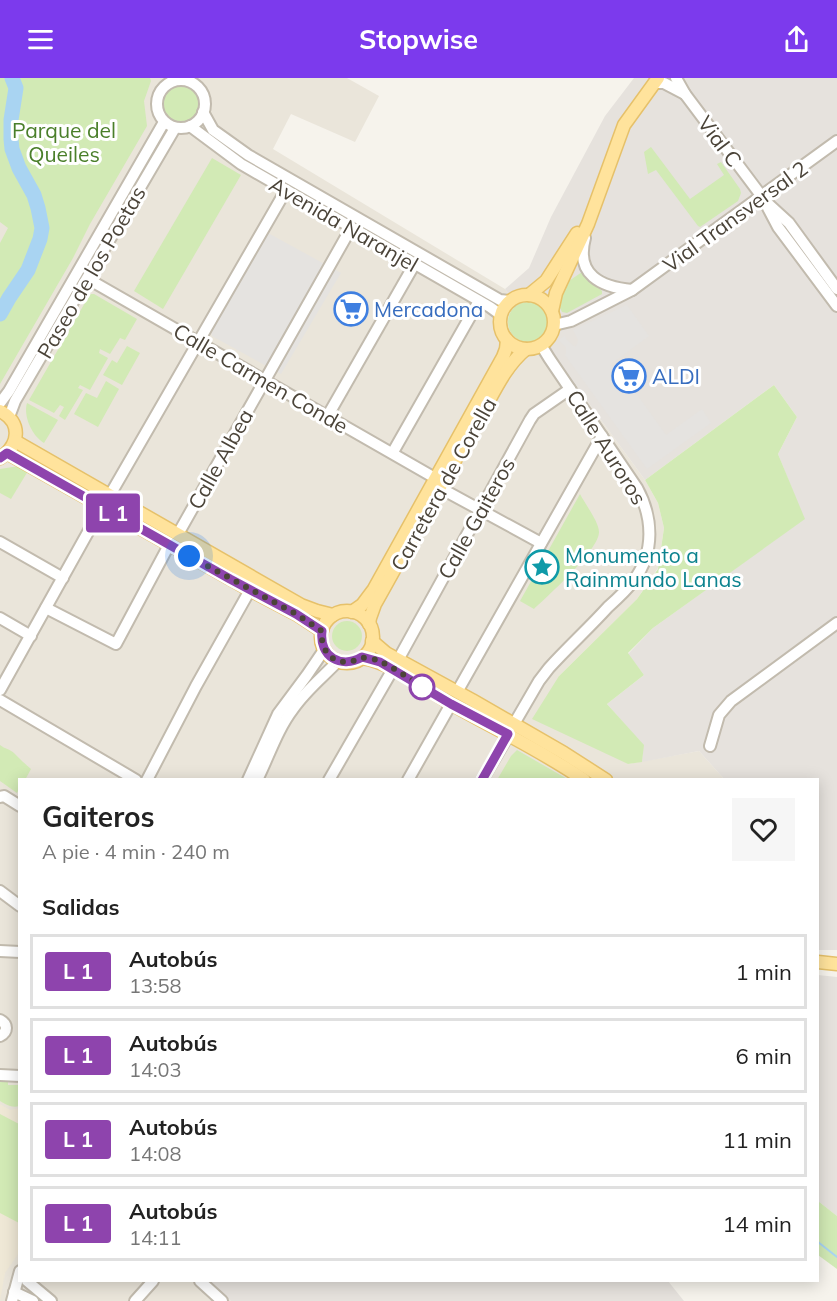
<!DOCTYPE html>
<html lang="es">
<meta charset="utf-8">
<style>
:root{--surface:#fff;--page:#f6f6f6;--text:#222;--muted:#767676;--line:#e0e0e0;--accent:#7c3aed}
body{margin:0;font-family:Mulish,sans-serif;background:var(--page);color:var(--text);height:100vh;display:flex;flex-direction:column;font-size:22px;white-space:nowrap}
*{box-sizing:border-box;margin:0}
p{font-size:20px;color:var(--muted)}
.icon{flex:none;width:33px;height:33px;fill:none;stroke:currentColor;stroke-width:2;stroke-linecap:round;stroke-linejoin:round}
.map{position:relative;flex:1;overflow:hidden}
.details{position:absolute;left:18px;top:700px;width:801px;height:504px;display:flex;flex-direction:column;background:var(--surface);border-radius:0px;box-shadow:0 3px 15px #0003}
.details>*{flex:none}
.badge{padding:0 12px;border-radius:4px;font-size:21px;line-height:39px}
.you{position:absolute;width:30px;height:30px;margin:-15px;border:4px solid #fff;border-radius:50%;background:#1a73e8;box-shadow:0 0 0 9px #1a73e833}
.map>.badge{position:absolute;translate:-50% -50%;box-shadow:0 0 0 3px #fff}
h2{padding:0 24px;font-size:22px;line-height:54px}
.round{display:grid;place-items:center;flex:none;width:63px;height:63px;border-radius:0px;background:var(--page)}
.headline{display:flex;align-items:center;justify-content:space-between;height:102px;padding:0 24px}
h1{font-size:28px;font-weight:700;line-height:45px}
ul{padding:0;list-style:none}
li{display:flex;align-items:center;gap:18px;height:75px;margin:0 12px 9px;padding:0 12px;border:3px solid var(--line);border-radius:0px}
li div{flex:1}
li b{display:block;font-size:22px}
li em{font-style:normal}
li .badge{min-width:66px;font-weight:700;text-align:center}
header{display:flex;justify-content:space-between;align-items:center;height:78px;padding:0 24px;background:var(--accent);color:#fff;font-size:27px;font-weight:700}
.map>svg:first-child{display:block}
</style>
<header><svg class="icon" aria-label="menu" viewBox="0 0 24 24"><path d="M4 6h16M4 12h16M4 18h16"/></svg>Stopwise<svg class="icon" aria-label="share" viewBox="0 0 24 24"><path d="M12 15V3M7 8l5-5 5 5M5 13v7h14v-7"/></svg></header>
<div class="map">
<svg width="837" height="1223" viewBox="0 0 837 1223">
<rect width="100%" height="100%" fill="#f6f3ec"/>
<polygon fill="#eae5da" points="0,0 347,0 379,18 355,64 291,36 273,71 505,211 645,402 658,425 664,450 658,490 637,521 559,598 628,686 699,673 725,702 20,702 20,1203 206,1203 231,1223 0,1223"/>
<g fill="#e6e2dd">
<polygon points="634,0 837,0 837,872 818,872 818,702 725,702 699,673 642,684 643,667 607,626 644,597 628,576 653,550 804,441 778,376 797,339 774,307 645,402 505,211 529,190 551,139 605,38"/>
<polygon points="818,897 837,899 837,1138 818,1123"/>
<polygon points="206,1203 668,1203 684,1223 231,1223"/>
</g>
<polygon fill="#efe8d6" points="0,1026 10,1032 20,1030 19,1175 5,1195 0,1223"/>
<g fill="#d2eab5">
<polygon points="0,0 150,0 151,3 144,23 147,48 90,146 73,180 0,306 0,165 8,150 0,144"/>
<circle cx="181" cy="25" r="19"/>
<polygon points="651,69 690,121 724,97 717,86 721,84 740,111 741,115 738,123 700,149 698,148 656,92 648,96 644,74"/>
<polygon points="212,80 241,97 163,231 134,213"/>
<polygon points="582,194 602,213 602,216 567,235 562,234 558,226 559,223 569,203"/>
<polygon points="90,216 94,216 137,241 125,262 120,260 110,276 100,271 99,275 108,280 90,312 80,307 78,310 83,312 65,342 59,338 64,329 60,327 54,335 29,322"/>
<circle cx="528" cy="244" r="20"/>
<polygon points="127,268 140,275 122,307 103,297 112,282 117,285"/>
<polygon points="106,303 119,311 98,349 74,336 86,315 97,320"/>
<polygon points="774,307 797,339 778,376 805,441 653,550 628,575 644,597 607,626 644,667 642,684 628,686 532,641 559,598 637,521 658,491 664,450 658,425 645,402"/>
<path d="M27,325L58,342L44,365C32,358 23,338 27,325Z"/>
<polygon points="19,388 28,393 11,421 0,415 0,391"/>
<path d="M580,416C585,426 599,444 599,454C599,472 549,517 534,531L520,523Z"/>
<circle cx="347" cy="558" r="15"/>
<path d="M0,667C5,671 10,671 14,675C20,681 25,686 31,691L25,702H20L19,711L17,715L0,703Z"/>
<polygon points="517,672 569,702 497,702 511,678"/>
<path d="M0,1001H8V1007H19V1028C12,1030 7,1027 0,1023Z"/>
<polygon points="0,1036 19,1046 19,1145 0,1135"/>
<polygon points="818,1123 837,1138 837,1191 818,1177"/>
</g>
<g fill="#e5e3e0">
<polygon points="268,155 341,195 281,296 212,258 211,254"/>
<polygon points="627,227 649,258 611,286 623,302 626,301 666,357 702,331 711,345 647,391 565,277 566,275 566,269 558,262 565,258 566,261 575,269 577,266 578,262 573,252"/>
</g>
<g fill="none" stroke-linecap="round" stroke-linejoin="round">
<polyline stroke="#a9d4f2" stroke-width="2" points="818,1164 837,1179"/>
<polyline stroke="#a9d4f2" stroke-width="15" points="0,236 9,220 28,192 40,161 42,150 38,130 34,117 19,90 12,71 11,61 11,42 16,10 12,0"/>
<defs>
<g id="minor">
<polyline points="676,0 685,16 766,124 789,145 837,211"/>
<circle cx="181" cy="26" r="24"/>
<polyline points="654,5 664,5 685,16"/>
<polyline points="203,34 213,52 248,77 500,222 511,223"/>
<polyline points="190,48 241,86 490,229 501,237"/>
<polyline points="768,130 778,149 837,228"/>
<path d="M585,160C575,197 601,209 632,212"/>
<polyline points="88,201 435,400"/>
<polyline points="554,247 571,243 632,212 837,63"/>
<polyline points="0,325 9,313 164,44"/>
<polyline points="9,339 15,323 175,50"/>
<polyline points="327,339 414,187"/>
<polyline points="393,374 479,223"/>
<polyline points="440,410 541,465"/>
<polyline points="110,417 286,112"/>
<polyline points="178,456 351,150"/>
<polyline points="0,464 63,500"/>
<polyline points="46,530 116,566 169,467"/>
<polyline points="0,540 31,558"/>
<polyline points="398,582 530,342 534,336 570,311"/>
<polyline points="0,612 102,429"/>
<polyline points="457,614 602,358"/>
<polyline points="0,622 136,702"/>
<path d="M514,646L539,603L549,590C568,569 589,550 608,529C617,521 627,512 634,502C655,474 653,439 637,410L549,280L541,267"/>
<polyline points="710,668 719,637 731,623 837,545"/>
<polyline points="147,702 196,608 250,512"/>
<polyline points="248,702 278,636 307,597 324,572"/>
<path d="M257,702C269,678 277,652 293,631C306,612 323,599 338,583"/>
<polyline points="329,702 393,591"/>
<polyline points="408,702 451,626"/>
<polyline points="482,702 509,656"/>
<polyline points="0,719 4,718 20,728"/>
<polyline points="0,813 20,828"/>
<polyline points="0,873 20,874"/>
<path d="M0,942C8,946 8,954 0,958"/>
<polyline points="0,997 20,998"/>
<polyline points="27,1203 51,1223"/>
<polyline points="200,1203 222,1223"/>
<polyline points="14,1214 33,1223"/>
<polyline points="12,1223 20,1193"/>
<polyline points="135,1223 153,1203"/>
</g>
<g id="major">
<polyline points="529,217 546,203 577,155"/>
<circle cx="527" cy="244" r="27"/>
<polyline points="552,233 556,215 588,146 624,47 658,0"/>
<path d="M0,333C22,344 20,367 0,380"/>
<polyline points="15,363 301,527 317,533 333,537"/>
<polyline points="7,375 250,512 296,536 322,553"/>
<circle cx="347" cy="559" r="26"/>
<polyline points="352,534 362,527 374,511 503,279 506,271 507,262"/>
<path d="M369,546L370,540L375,526C410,464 444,400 480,339C493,316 505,288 526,271"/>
<polyline points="372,563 386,575 472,622 564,675 606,702"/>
<path d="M362,580C388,583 425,610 448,624C493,650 541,672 584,702"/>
<polyline points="818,884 837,886"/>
</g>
</defs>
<use href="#minor" stroke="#c2bbae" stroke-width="14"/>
<use href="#major" stroke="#e6c16a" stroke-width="15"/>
<use href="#minor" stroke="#fff" stroke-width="10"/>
<use href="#major" stroke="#ffe39c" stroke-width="12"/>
</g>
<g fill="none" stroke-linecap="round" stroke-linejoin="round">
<defs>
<path id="line" d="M0,380L7,375L230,501L296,536L322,553C319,579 341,591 362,579L380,584L451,626L508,656L482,702"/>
</defs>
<use href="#line" stroke="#fff" stroke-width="14"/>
<use href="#line" stroke="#8e44ad" stroke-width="9"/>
<path stroke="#4b4439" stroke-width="6" stroke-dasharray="0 10.8" d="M189,478L296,536L322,553C320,570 330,585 348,584C353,584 356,581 361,580C366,579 374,581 379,583C397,591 414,604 431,614L422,609"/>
</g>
<defs>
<symbol id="supermarket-ring" viewBox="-11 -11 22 22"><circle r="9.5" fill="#fff" stroke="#3f7fe0" stroke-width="1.5"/><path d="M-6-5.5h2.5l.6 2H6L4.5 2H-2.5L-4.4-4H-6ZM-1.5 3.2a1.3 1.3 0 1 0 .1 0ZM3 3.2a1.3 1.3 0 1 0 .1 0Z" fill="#3f7fe0"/></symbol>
<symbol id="sight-ring" viewBox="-11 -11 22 22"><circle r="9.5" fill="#fff" stroke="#0f9aa8" stroke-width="1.5"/><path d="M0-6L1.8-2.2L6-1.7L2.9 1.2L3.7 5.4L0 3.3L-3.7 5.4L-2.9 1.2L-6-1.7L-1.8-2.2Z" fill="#0f9aa8"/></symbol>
</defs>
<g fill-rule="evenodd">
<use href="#supermarket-ring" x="332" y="212" width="38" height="38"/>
<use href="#supermarket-ring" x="610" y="279" width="38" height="38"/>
<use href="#sight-ring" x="523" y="470" width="38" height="38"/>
</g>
<circle fill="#fff" stroke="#8e44ad" stroke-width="3" cx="422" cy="609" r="12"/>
<g text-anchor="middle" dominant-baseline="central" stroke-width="6" stroke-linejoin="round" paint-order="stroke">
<g font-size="21" fill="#4a7f2a" stroke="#fff">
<text x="64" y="52">Parque del<tspan x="64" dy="24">Queiles</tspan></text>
</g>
<g font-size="21" fill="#4b4439" stroke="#fff">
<text transform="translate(720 63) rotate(53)">Vial C</text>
<text transform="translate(735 138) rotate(-36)">Vial Transversal 2</text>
<text transform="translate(344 146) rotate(30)">Avenida Naranjel</text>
<text transform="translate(91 194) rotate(-60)">Paseo de los Poetas</text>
<text transform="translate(261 300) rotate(30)">Calle Carmen Conde</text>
<text transform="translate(607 369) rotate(58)">Calle Auroros</text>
<text transform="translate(220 381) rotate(-61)">Calle Albea</text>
<text transform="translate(443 406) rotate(-61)">Carretera de Corella</text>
<text transform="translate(476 440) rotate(-61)">Calle Gaiteros</text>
</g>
<g font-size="21" fill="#366cbe" stroke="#fff" text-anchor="start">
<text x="374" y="231">Mercadona</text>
<text x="652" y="298">ALDI</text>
</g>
<g font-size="21" fill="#0d838f" stroke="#fff" text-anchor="start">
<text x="565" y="477">Monumento a<tspan x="565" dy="24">Rainmundo Lanas</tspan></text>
</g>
</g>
</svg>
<div class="you" style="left:189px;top:478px"></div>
<b class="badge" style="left:113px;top:435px;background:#8e44ad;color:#fff">L 1</b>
<section class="details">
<div class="headline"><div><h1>Gaiteros</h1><p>A pie · 4 min · 240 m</p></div><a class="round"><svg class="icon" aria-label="heart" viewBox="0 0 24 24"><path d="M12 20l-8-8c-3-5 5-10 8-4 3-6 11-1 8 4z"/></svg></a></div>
<h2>Salidas</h2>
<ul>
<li><span class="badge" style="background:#8e44ad;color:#fff">L 1</span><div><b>Autobús</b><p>13:58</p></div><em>1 min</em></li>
<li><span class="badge" style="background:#8e44ad;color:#fff">L 1</span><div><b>Autobús</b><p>14:03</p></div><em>6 min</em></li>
<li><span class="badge" style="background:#8e44ad;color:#fff">L 1</span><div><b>Autobús</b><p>14:08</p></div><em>11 min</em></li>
<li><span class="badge" style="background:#8e44ad;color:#fff">L 1</span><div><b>Autobús</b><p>14:11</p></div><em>14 min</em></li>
</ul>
</section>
</div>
